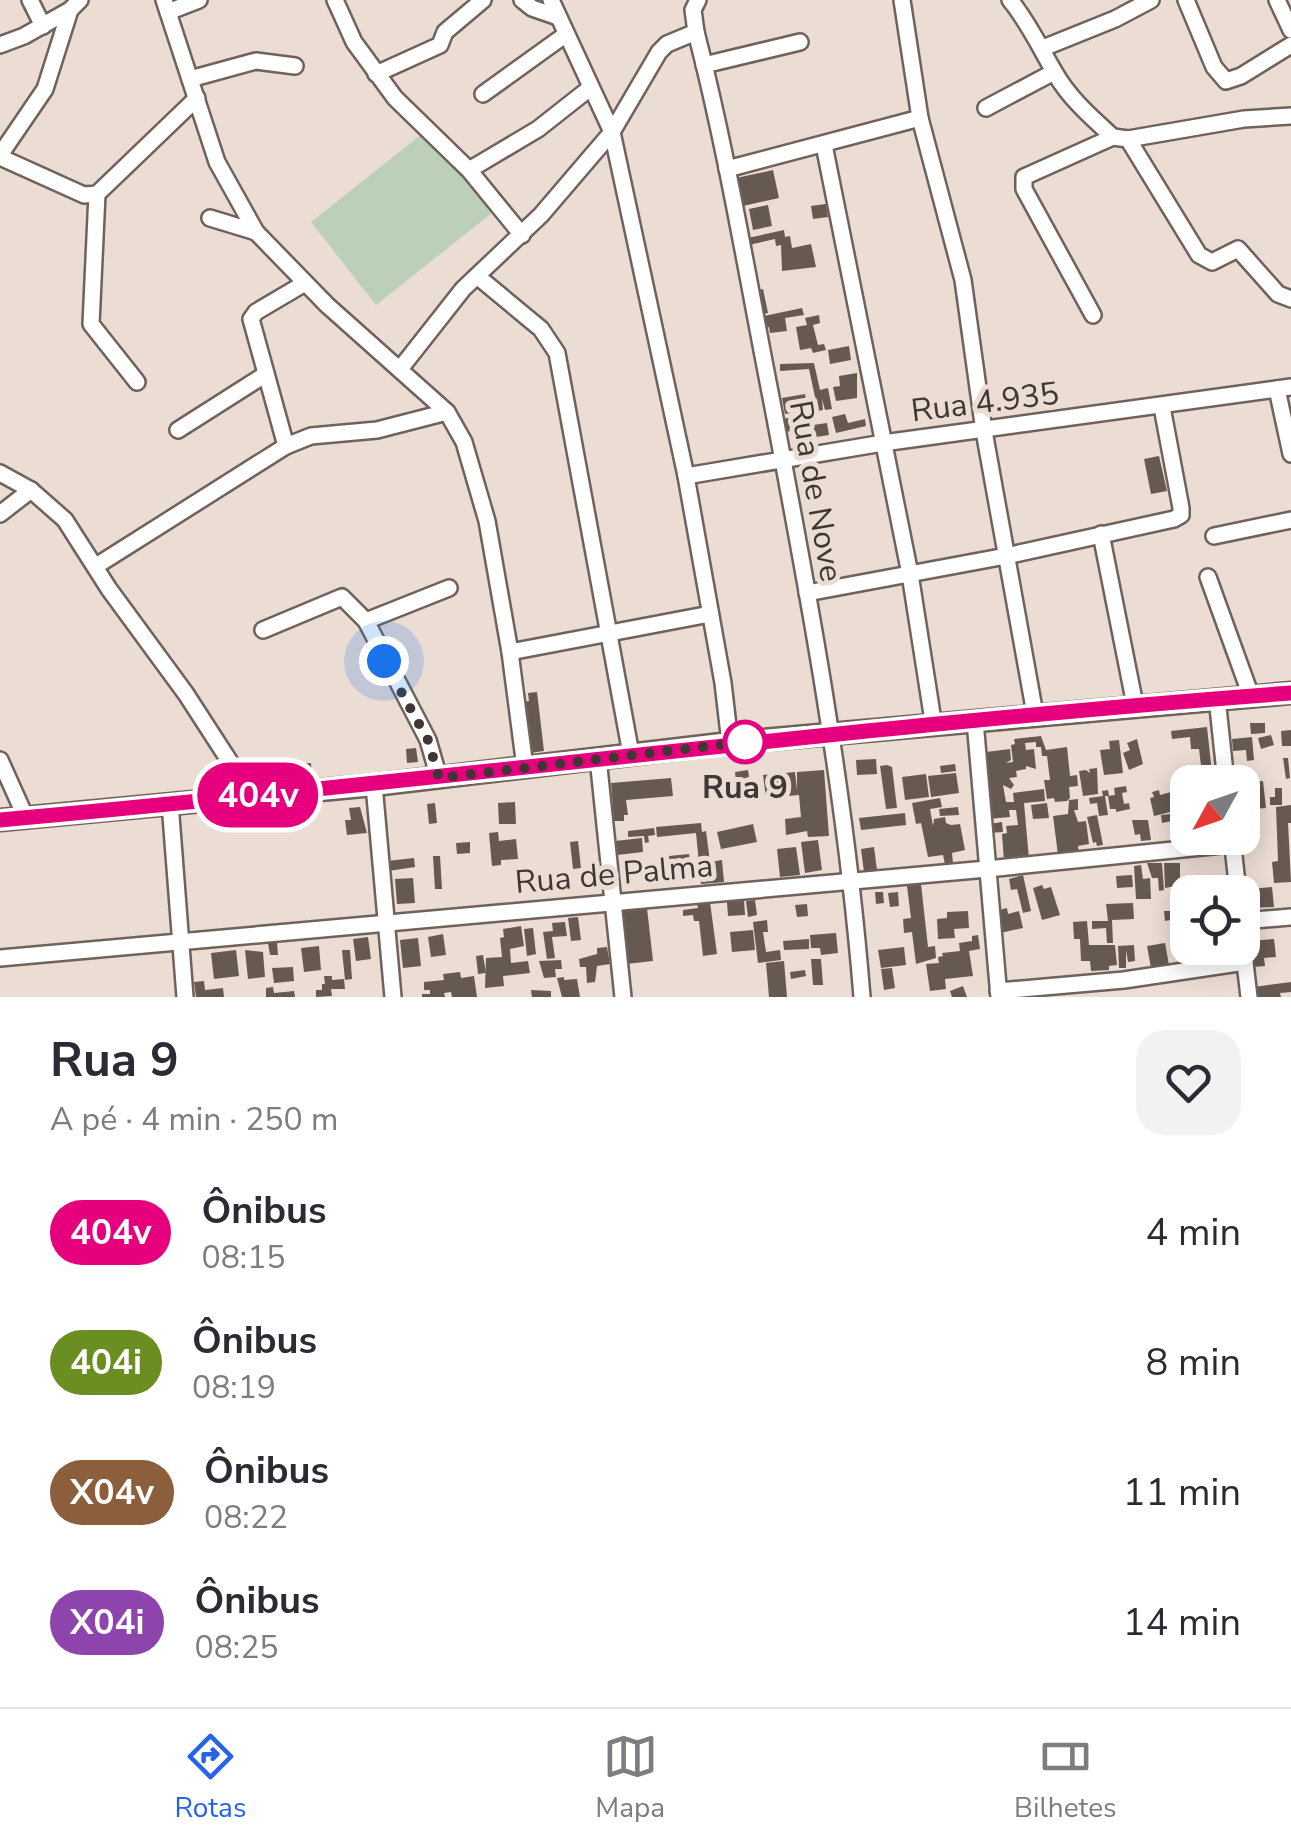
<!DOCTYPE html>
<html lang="pt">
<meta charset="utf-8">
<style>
:root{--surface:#fff;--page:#f2f2f3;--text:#2b2b33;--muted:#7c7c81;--line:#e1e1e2;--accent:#2563eb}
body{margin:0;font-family:"Nunito Sans",sans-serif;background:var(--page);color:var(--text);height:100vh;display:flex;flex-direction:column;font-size:38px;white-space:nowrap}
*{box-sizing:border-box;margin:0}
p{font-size:32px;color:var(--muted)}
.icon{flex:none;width:55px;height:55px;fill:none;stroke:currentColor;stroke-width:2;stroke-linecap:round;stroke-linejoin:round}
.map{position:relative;height:997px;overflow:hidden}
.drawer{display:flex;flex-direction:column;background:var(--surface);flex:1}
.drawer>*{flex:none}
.badge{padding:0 20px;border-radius:32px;font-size:35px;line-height:65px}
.needle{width:65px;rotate:230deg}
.tools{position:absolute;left:1170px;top:765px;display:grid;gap:20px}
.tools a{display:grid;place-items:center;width:90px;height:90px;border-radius:20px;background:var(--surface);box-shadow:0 5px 25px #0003;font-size:50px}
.you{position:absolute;width:50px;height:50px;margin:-25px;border:8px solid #fff;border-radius:50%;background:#1a73e8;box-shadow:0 0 0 15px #1a73e833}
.map>.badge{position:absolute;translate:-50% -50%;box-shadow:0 0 0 5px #fff}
.round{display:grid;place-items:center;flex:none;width:105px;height:105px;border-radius:30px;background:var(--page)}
.head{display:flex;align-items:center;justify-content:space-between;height:170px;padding:0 50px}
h1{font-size:48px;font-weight:700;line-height:75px}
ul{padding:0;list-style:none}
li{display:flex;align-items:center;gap:30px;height:130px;padding:0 50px}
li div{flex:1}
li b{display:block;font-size:38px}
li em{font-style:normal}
li .badge{min-width:110px;font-weight:700;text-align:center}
.menu{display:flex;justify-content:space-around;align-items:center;height:140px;border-top:2px solid var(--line);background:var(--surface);font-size:28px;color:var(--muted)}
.menu a{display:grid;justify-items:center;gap:5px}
.menu .selected{color:var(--accent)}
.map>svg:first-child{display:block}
</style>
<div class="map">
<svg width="1291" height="997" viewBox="0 0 1291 997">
<rect width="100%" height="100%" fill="#ecddd4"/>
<polygon fill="#bccfb8" points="432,126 497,209 376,305 311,222"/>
<g fill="#665952">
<polygon points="773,170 779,198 743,206 736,178"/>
<polygon points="826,204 828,217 813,219 811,206"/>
<polygon points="768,205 772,226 753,230 749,209"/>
<polygon points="784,230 785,237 790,236 792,248 811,244 816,267 782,271 781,245 776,246 775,239 745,246 743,239"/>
<polygon points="763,289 768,313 759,315 754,291"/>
<polygon points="802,308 804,315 785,318 787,331 770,333 769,327 765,328 764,316"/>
<polygon points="819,315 820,323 813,325 818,345 824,344 826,350 813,353 811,348 800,350 796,327 807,325 805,318"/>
<polygon points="849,346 851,360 830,364 828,350"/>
<polygon points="814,363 820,390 828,388 832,409 825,410 822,399 823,410 818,411 809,369 780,371 780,364"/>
<polygon points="857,373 857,398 836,401 833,387 840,386 839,376"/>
<polygon points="805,394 808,410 785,414 782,398"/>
<polygon points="845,414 848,423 865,419 866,426 836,433 832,417"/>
<polygon points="803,415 805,429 785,432 783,419"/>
<polygon points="827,423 829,435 816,437 813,425"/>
<polygon points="1159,456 1167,491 1151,494 1144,459"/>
<polygon points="537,692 544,751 530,753 523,702 529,701 528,693"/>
<polygon points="1250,723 1265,723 1265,733 1251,734"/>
<polygon points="1207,727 1213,782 1203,782 1199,749 1191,749 1190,737 1172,739 1171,731"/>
<polygon points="1291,730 1291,746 1282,746 1281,731"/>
<polygon points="1271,735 1274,745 1261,749 1258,738"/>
<polygon points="1041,736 1046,750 1067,747 1070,776 1077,775 1078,786 1069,787 1070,798 1067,801 1055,802 1054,798 1047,799 1044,780 1050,780 1047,756 1042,756 1041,747 1036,747 1036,742 1025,743 1026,750 1034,749 1036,769 1026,766 1026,769 1016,771 1017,777 1009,778 1014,785 1011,789 1003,785 1006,802 1014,802 1013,793 1044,789 1045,801 1024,803 1029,859 1004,861 1002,834 1007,833 1006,826 1018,825 1016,810 1009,810 1010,817 988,819 986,752 1010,749 1011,760 1006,763 1013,762 1011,745 1015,744 1014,739"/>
<polygon points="1252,737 1254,760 1247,761 1246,750 1233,751 1232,739"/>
<polygon points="1137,739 1143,764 1129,770 1123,753 1130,750 1127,743"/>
<polygon points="1119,740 1123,773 1104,775 1100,750 1110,749 1109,741"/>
<polygon points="416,748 418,762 407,763 406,749"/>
<polygon points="1283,758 1288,758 1290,778 1286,779"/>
<polygon points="876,759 877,774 857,775 856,760"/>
<polygon points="311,763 312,775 303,776 301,764"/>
<polygon points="955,764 956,771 941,773 940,766"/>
<polygon points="887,765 892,767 897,808 886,809 880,766"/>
<polygon points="1097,768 1098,794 1083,796 1079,771 1086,770 1090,773 1089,769"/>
<polygon points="748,770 751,790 737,791 735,772"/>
<polygon points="824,770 829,836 808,837 807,831 786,835 785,819 801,817 799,795 766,798 763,775 795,772 797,790 797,772"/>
<polygon points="956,773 959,793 931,797 928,776"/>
<polygon points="926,774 929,797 905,800 902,777"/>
<polygon points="671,778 673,796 626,800 628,815 624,815 624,821 614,821 611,783"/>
<polygon points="1263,781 1266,808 1242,810 1242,783"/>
<polygon points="1126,786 1127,792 1122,793 1124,804 1129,803 1130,809 1116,812 1116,809 1110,809 1108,796 1115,795 1114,788"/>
<polygon points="1275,788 1282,788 1282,805 1270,805 1270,797 1275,797"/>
<polygon points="1108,790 1109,796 1105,796 1108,815 1099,816 1097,803 1090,804 1089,798 1103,796 1102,791"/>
<polygon points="1159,790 1160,795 1175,791 1179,810 1154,816 1150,798 1154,797 1152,792"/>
<polygon points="940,798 942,807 930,809 933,826 934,819 945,817 946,823 951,825 960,824 965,850 952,853 953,863 945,864 943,855 928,857 921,823 916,824 912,803"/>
<polygon points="1078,799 1078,810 1074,810 1078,822 1086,821 1089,844 1078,846 1079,853 1058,855 1053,816 1068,814 1069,800"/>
<polygon points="515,802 516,824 499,824 498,803"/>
<polygon points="435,803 437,823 429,824 427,804"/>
<polygon points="1047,803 1049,818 1033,819 1031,805"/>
<polygon points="1291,805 1291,823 1288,823 1291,882 1274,883 1272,862 1278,861 1276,807"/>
<polygon points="360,807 367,833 347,835 345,820 351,820 349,808"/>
<polygon points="958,807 959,815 940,816 939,809"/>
<polygon points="905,813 906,825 861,830 859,818"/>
<polygon points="1180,813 1182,826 1173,827 1172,821 1162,823 1161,815"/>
<polygon points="1097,815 1103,845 1097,846 1096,842 1093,843 1087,817"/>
<polygon points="1132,820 1148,820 1151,840 1141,841 1140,834 1135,835"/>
<polygon points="1002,822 1003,832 990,833 989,824"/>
<polygon points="701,823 702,832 706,831 710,862 722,860 724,882 701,884 696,833 657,837 656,827"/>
<polygon points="753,824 757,842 721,849 717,832"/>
<polygon points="654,828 655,835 648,836 649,842 645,843 644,836 628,837 628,831"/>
<polygon points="498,832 499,841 516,839 518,859 501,860 501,865 492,866 489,833"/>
<polygon points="642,838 643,852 617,855 615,841"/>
<polygon points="818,840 822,870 805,873 801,842"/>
<polygon points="578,841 581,868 573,869 570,842"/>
<polygon points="470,842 470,853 457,854 456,843"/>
<polygon points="796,847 800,875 780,877 777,849"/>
<polygon points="874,847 877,870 864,872 861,849"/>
<polygon points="689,854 692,880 672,882 669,856"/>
<polygon points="433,856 440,856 442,889 435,889"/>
<polygon points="414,858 415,867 388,871 387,861"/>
<polygon points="666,863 669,882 651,882 649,866"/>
<polygon points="1147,863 1162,863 1164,890 1159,891 1158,878 1152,878"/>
<polygon points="1164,863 1180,863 1180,885 1165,888"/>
<polygon points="1141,865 1143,879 1150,878 1151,899 1136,899 1134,866"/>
<polygon points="1023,875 1031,911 1023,913 1017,889 1011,890 1009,879"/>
<polygon points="1132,875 1133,887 1117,888 1116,876"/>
<polygon points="413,878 415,903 397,904 395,879"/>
<polygon points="921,884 928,947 935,946 936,958 916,964 912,932 904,933 903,919 911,918 907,886"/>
<polygon points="1042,885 1044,889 1051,887 1060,915 1042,920 1033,888"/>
<polygon points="1272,887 1274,907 1252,908 1250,889"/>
<polygon points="875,892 883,892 884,903 876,904"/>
<polygon points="898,892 899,906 890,907 888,893"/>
<polygon points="744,900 745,915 728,916 727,902"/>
<polygon points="755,900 757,915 748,917 746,901"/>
<polygon points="710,902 717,954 703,956 699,921 694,921 693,915 683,916 683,910 698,908 697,903"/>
<polygon points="1133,903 1134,919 1112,920 1113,943 1107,943 1106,928 1092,929 1092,921 1108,921 1106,904"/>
<polygon points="807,904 808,916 797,917 795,905"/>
<polygon points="647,908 653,961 626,964 620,911"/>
<polygon points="1007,908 1008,914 1019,911 1023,928 1000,933 995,911"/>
<polygon points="968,911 969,928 954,929 955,938 938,939 937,919 947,918 947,912"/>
<polygon points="1164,911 1171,911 1172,915 1188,914 1188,926 1171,927 1170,920 1165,921"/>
<polygon points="578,917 581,940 571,941 568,918"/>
<polygon points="767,920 768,932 763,932 766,952 780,950 781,960 758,963 753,922"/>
<polygon points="1087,921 1089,945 1115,945 1117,965 1109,966 1109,970 1091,971 1090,961 1081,961 1080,939 1074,939 1073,922"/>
<polygon points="565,922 567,936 552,937 555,958 547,959 543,932 553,931 552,923"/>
<polygon points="521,926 524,946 510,949 511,963 528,961 530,973 503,976 504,986 485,988 486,958 502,957 500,938 504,937 503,929"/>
<polygon points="533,928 536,954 527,956 524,929"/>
<polygon points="753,930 755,950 732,952 730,932"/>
<polygon points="836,933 838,953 821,955 820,948 811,948 810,935"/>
<polygon points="443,934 446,955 431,957 428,937"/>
<polygon points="978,935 980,949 969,951 973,976 945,979 946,989 930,991 926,964 939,963 938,957 943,956 942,953 960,951 959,943 972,941 972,936"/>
<polygon points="368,937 371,959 356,961 353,939"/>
<polygon points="418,938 421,966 403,968 400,940"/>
<polygon points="809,939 809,949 784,950 783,941"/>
<polygon points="1274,939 1276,957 1264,958 1265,966 1253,967 1250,941"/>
<polygon points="277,942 278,955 270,955 268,943"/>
<polygon points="1165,943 1169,965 1151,968 1147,946"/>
<polygon points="1134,945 1135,961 1128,962 1126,950 1126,968 1119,968 1118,946"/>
<polygon points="319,946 321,970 304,972 301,948"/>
<polygon points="607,947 610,964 597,966 595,982 587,983 586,967 580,967 579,959 597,954 597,948"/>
<polygon points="904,947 906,965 881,968 878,950"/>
<polygon points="1208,948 1228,948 1230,958 1209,961"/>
<polygon points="236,950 239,976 214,979 211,953"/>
<polygon points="245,950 263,952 265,977 248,979"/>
<polygon points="342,950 350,950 352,979 345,980"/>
<polygon points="483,955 486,973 478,974 476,956"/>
<polygon points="811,959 821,959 823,985 813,985"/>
<polygon points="561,960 562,969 555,969 556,977 544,978 539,961"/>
<polygon points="784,961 787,997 769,997 766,963"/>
<polygon points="293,967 294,981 274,983 272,968"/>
<polygon points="892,968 895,988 884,990 881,969"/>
<polygon points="805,970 806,976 791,979 790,972"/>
<polygon points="460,972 461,978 474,976 477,997 452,997 451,992 444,993 445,997 422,997 422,994 430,994 430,990 424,990 424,982 444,980 443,974"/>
<polygon points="324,976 332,976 332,980 344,979 345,989 331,989 332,996 316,997 316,990 322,990 322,984 325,984"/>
<polygon points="564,977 564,980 577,979 580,997 562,997 557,978"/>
<polygon points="204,981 205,990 223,988 224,997 196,997 194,982"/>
<polygon points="1291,982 1291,992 1280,993 1281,997 1254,997 1253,987"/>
<polygon points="963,986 967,997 952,997 950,991"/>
<polygon points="273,987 274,993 294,991 295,997 266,997 266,988"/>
<polygon points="531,990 551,991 551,997 532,997"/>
</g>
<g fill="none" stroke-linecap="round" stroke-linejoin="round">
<defs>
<g id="minor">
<polyline points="30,0 43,26"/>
<polyline points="164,0 217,162 256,232 327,305 447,412 464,442 487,521 510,652 525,767"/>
<polyline points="335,0 354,42 395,98 469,170 522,235"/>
<polyline points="522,0 532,8 558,17"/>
<polyline points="551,0 612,132 686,476 723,683 730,743"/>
<path d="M698,0L693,10L696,32C727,152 747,275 771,397C809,596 846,795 862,997"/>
<polyline points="902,0 920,118 963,280 984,431 1035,714"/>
<path d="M1010,0C1029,23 1040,48 1055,73C1069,98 1092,118 1113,137"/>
<polyline points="1186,0 1214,67 1226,81 1241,76 1291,45"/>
<polyline points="1277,0 1291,30"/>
<polyline points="168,12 199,0"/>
<polyline points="0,45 24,36 70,10"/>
<polyline points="1043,48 1115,19 1151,0"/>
<polyline points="704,65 800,42"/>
<polyline points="376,74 440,45 445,32 483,0"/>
<polyline points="190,79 256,61 295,66"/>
<polyline points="483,94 565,35"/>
<polyline points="986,108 1054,72"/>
<polyline points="1128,139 1199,255 1212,262 1238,249 1278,294 1291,299"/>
<polyline points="824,145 910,574 934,727"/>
<polyline points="0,155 45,89 70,10 80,0"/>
<polyline points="0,157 84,195 97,194 197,98"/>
<polyline points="727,169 920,118"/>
<polyline points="469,170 538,129 590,88"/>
<polyline points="97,194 91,324 137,382"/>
<polyline points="210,218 256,232"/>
<polyline points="477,276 541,329 557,353 631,754"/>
<polyline points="1093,315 1024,189 1024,177 1113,137 1128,139 1244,119 1291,116"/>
<polyline points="400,369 463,289 541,215 612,132 659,52 667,44 696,32"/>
<polyline points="1277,389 1291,454"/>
<polyline points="178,430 266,374"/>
<polyline points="286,446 251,319 256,312 305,283"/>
<polyline points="0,473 31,490 65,520 109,589 186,694 252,796"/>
<polyline points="686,476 883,443 1291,387"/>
<polyline points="0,514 31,490"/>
<polyline points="1101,534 1135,705"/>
<polyline points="1214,536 1291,520"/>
<polyline points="96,566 286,446 311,436 377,430 447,412"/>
<polyline points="1208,577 1251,696"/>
<polyline points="807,593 1006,556 1174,519 1181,515 1181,508 1162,407"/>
<polyline points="263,630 342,597 366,621"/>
<polyline points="510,652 710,614"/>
<polyline points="1217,698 1226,782"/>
<polyline points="975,721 999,997"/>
<polyline points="598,758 623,997"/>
<polyline points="0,760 26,818"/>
<polyline points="439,778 428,740 366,621 449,588"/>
<polyline points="374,785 393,997"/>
<polyline points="170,803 185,997"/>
<polyline points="1232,838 1238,892"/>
<polyline points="1242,921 1291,917"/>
<polyline points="1242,937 1249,997"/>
<polyline points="0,958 987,869 1232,844"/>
<polyline points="998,991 1124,980 1245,962"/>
</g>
<polyline id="major" points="0,820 374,785 730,743 1291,693"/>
</defs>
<use href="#minor" stroke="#6f625b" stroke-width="20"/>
<use href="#major" stroke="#6f625b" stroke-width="25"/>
<use href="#minor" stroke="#fff" stroke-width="15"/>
<use href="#major" stroke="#fff" stroke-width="20"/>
</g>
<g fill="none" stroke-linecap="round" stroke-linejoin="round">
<defs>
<path id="line" d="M0,820C431,782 860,725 1291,693"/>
</defs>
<use href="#line" stroke="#fff" stroke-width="22"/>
<use href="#line" stroke="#e6007e" stroke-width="15"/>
<polyline stroke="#3e3734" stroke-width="10" stroke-dasharray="0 18" points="384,661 428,740 439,778 745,742"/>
</g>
<circle fill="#fff" stroke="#e6007e" stroke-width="5" cx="745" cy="742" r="20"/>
<g text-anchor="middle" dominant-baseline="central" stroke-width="10" stroke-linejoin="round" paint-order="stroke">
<g font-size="32" fill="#3e3734" stroke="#ecddd4">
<text transform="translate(985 402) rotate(-7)">Rua 4.935</text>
<text transform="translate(816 491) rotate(80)">Rua de Nove</text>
<text transform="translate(614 874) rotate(-5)">Rua de Palma</text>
</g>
<g font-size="32" font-weight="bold" fill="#3e3734" stroke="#ecddd4">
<text x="745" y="787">Rua 9</text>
</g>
</g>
</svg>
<div class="tools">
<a><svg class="needle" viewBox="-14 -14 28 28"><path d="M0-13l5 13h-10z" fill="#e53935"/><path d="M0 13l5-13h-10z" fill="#7c7c81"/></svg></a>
<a><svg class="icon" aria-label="locate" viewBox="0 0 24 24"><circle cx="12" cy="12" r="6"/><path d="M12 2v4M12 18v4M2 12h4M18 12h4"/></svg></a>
</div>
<div class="you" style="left:384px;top:661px"></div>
<b class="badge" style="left:258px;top:795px;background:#e6007e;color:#fff">404v</b>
</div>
<section class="drawer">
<div class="head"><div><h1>Rua 9</h1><p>A pé · 4 min · 250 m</p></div><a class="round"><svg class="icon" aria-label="heart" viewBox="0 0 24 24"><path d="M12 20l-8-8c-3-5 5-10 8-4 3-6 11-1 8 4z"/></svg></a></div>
<ul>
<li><span class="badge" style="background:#e6007e;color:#fff">404v</span><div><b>Ônibus</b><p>08:15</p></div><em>4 min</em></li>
<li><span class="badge" style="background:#6b8e23;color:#fff">404i</span><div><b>Ônibus</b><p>08:19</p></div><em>8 min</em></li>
<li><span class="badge" style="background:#8b5e3c;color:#fff">X04v</span><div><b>Ônibus</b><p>08:22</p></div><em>11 min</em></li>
<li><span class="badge" style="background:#8e44ad;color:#fff">X04i</span><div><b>Ônibus</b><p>08:25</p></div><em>14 min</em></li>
</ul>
</section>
<nav class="menu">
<a class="selected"><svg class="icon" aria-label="directions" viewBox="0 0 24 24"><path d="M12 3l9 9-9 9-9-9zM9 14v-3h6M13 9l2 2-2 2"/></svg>Rotas</a>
<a><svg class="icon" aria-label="map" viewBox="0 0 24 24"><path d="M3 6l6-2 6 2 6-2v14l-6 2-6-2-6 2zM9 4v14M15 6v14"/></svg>Mapa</a>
<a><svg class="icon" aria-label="tickets" viewBox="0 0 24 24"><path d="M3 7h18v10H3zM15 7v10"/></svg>Bilhetes</a>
</nav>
